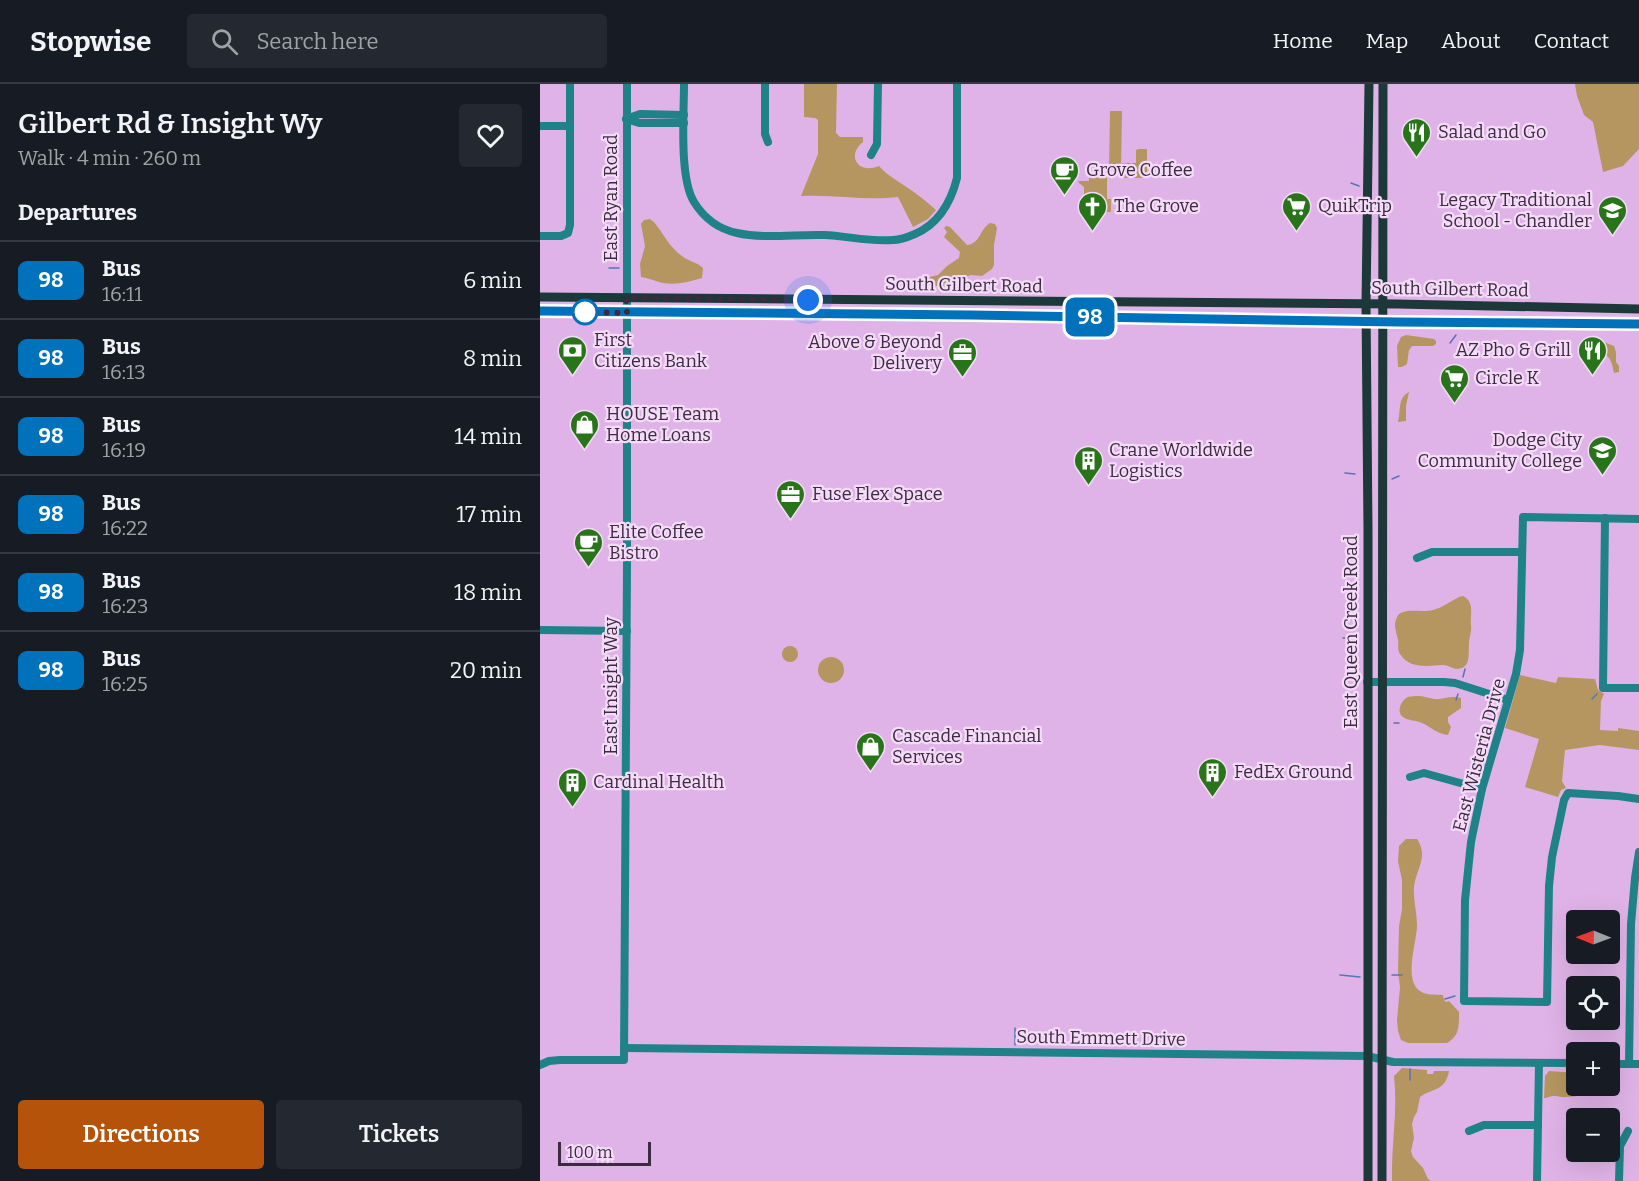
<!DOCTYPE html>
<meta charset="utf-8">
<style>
:root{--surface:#171b24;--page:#242831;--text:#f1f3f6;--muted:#9ea1a6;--line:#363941;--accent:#b45309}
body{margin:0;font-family:Bitter,serif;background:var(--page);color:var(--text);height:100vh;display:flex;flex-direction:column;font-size:22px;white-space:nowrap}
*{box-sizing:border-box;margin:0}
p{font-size:20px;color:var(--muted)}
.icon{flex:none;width:33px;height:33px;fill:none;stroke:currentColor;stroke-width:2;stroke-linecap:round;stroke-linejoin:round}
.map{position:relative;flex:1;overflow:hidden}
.panel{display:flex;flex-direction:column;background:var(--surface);width:540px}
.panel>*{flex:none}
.badge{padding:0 12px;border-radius:9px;font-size:21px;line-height:39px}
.needle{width:39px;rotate:271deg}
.tools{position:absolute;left:1026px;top:826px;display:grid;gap:12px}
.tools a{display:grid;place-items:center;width:54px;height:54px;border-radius:6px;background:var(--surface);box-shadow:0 6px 24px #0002;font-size:30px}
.scale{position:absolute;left:18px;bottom:15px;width:93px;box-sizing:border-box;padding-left:6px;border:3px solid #3c2a40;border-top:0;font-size:16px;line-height:21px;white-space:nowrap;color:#3c2a40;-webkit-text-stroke:4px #f4dcf8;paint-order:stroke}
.you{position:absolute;width:30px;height:30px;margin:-15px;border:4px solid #fff;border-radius:50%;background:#1a73e8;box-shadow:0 0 0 9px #1a73e833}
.map>.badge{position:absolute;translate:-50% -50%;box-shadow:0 0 0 3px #fff}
h2{padding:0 18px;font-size:22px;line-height:54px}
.round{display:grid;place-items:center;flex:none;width:63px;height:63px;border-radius:6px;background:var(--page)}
.head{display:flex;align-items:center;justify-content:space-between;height:102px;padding:0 18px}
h1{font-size:28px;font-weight:600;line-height:45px}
.button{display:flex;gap:12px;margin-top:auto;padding:12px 18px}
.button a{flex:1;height:69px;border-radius:6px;background:var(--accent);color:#fff;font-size:24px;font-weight:600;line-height:69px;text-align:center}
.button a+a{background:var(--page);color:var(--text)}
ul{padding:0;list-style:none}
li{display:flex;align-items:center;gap:18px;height:78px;padding:0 18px;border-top:2px solid var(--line)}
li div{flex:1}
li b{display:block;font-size:22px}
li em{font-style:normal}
li .badge{min-width:66px;font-weight:700;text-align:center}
header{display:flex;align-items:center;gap:36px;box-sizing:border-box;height:84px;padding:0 30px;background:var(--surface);border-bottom:2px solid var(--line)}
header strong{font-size:28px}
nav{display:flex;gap:33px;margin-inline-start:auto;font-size:21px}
.search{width:420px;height:54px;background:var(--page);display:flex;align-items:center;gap:15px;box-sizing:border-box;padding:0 21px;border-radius:6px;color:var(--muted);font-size:22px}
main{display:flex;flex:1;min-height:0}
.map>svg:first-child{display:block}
</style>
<header>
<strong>Stopwise</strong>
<div class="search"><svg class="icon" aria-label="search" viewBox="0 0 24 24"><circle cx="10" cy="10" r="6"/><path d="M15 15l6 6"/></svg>Search here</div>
<nav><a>Home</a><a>Map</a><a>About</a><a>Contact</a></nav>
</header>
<main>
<section class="panel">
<div class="head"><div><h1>Gilbert Rd &amp; Insight Wy</h1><p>Walk · 4 min · 260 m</p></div><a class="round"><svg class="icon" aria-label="heart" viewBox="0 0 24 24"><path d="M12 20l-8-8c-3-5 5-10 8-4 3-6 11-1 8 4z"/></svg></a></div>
<h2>Departures</h2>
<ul>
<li><span class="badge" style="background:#0072bc;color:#fff">98</span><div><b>Bus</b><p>16:11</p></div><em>6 min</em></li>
<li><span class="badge" style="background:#0072bc;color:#fff">98</span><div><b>Bus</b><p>16:13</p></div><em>8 min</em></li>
<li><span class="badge" style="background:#0072bc;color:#fff">98</span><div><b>Bus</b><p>16:19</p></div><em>14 min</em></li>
<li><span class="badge" style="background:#0072bc;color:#fff">98</span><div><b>Bus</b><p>16:22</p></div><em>17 min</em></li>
<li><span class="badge" style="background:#0072bc;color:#fff">98</span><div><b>Bus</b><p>16:23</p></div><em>18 min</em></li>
<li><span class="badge" style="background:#0072bc;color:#fff">98</span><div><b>Bus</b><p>16:25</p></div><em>20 min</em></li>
</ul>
<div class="button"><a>Directions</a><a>Tickets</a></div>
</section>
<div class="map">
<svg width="1099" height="1097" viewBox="0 0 1099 1097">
<rect width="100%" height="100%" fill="#e0b3e8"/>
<g fill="#b59660">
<path d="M264,0H297L296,49L300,53H323V58C306,71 318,91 339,82C347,91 355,95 365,102C376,109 386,117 396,126L388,135L373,143L358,113C325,117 294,110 261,112L278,70V36L275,34L264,33Z"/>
<polygon points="1035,0 1099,0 1099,65 1083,82 1063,88 1053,38 1044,31 1037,12"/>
<polygon points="570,27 582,27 581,86 569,86"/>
<polygon points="599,65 607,65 607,94 582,94 582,79 596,79 596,66"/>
<polygon points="549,93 567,93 567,115 571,115 571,128 550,128 551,114 544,113 544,103 539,99 538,97 549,97"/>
<path d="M110,135L114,138C123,149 130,164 142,172C148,177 157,178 163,184L162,194C149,198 133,202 119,198C113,196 108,194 101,193L100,180L105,162L101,140L104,136Z"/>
<path d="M450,139L455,140L457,144L454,161V181L452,185L442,192L430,191L414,202L409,203L385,201L383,199L385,194L398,191L407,182L419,174L420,168L404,153L407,148L404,144L406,142L410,143L427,161C440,160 440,145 450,139Z"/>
<polygon points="866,251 894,255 896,257 896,260 893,262 872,262 869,266 867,280 862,283 858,283 857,262 861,253"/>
<path d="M1061,257L1074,262L1076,268V278L1079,282V288L1074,289C1071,270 1065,269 1049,262L1050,259Z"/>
<path d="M869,308L866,322V337L858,338C861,328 857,314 869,308Z"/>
<path d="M923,512C935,518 930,530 931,541C932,548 929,553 929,560C928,569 932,585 916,585C911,584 908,581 903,581C888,582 869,585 860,570C857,566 859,561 858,556C856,545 852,540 859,530C869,524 881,529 893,526C902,524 911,517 919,513Z"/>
<circle cx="250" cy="570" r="8"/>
<circle cx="291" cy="586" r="13"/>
<polygon points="980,591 1016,599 1018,593 1055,595 1058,606 1064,610 1061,617 1060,646 1078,647 1078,644 1099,647 1099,666 1060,661 1025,666 1022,697 1026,704 1021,706 1018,713 985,703 999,655 965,644"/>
<path d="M878,612C884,612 888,614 894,615C904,616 909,611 921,614V624L908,633V638L911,643L908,651C897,650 891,643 882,639C876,636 868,637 863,633C856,628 861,616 868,613C871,612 875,612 878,612Z"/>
<path d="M866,755H877C889,773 876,785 874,803C873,816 877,828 877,841C877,858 863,896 880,907C887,912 895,910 903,911L904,916L906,918L909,917L919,928C919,941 920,952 907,959H868L861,956L858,947L857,936L860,903L858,888L859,842L862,825V796L858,777L859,762Z"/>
<path d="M862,984L887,986V990H893L894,987H909C905,1008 894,1003 880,1013L877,1028L874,1033L872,1040L874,1054L871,1067L873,1073L883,1084L888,1095L891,1097H852C851,1062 858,1027 854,992Z"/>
<path d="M1009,987L1036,989V1002H1058C1050,1010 1036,1013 1025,1013C1016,1013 1015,1010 1006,1014H1004L1005,992Z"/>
</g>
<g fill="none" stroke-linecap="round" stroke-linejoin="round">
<g stroke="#5874b3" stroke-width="1.5">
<polyline points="811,99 819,102"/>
<polyline points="69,184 79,184"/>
<polyline points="910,259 916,251"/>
<polyline points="805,389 815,390"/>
<polyline points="852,395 859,392"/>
<polyline points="803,554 818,554"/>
<polyline points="923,593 925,585"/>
<polyline points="1052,615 1057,610"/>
<polyline points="916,616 918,610"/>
<polyline points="854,639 859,639"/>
<polyline points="800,891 820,893"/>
<polyline points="852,891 862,891"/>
<polyline points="905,915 915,912"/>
<polyline points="475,961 475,944"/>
<polyline points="870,985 870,996"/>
</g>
<g stroke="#1f8288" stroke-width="8">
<path d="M144,0C144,30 139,94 154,118C164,134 178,145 197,149C223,155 257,150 284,151C307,152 330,158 353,156C360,156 368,153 375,150C398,140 411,118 417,94V0"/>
<polyline points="225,0 225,50 228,58"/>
<polyline points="86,35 100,30 144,31"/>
<polyline points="86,35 99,39 144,39"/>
<polyline points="0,42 30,42"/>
<polyline points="331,71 337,60 338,0"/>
<polyline points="0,152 21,152 28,149 30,141 30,0"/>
<polyline points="1065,434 1063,604 1099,604"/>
<polyline points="1099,435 983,433 980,566 976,590 942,705 931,758 925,816 924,917 1007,918 1009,802 1012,773 1024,716 1028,709 1078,712 1099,715"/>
<polyline points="877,474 892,468 982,468"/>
<polyline points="0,546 87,547"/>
<polyline points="827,598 904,598 915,599 968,616"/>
<polyline points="870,693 884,689 942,705"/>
<polyline points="84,964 827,972 853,978 1036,979"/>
<polyline points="1070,980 1099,980"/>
<polyline points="1089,980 1091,840 1095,794 1099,768"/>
<polyline points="0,981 9,977 20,976 84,976 87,482 87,0"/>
<polyline points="929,1047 944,1041 998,1041"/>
<polyline points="997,1097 999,979"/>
<polyline points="1079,1097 1080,1062 1088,1047"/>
</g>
<g stroke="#1d3839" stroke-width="9">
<polyline points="0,213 857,220 1099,225"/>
<polyline points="0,227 431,231 814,238 1099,240"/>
<polyline points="828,1097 828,447 826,220 829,0"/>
<polyline points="842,1097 843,0"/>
</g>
</g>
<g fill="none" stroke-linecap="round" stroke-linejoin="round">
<defs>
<polyline id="line" points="0,227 431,231 858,238 1099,240"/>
</defs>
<use href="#line" stroke="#fff" stroke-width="14"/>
<use href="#line" stroke="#0072bc" stroke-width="9"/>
<polyline stroke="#3c2a40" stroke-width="6" stroke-dasharray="0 10.8" points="45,228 87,229 86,214 268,216"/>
</g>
<defs>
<symbol id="restaurant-pin" viewBox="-11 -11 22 30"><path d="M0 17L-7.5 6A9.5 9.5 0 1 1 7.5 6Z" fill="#277419" stroke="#f4dcf8"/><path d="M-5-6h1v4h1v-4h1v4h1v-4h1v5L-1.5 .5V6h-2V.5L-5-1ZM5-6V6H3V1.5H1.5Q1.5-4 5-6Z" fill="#fff"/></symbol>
<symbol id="cafe-pin" viewBox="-11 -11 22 30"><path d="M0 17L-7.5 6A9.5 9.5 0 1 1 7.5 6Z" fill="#277419" stroke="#f4dcf8"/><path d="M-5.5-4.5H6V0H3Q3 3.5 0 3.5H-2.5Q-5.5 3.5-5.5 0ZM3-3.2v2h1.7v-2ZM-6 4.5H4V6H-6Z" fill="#fff"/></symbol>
<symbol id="church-pin" viewBox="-11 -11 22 30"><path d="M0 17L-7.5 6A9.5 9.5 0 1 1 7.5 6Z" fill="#277419" stroke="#f4dcf8"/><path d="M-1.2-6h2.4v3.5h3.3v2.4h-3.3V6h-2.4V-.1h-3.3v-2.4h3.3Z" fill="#fff"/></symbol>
<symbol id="supermarket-pin" viewBox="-11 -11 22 30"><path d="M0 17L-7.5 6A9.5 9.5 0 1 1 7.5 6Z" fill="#277419" stroke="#f4dcf8"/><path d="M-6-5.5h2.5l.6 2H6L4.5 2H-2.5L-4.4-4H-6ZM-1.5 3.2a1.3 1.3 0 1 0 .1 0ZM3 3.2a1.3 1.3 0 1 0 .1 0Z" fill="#fff"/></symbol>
<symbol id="school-pin" viewBox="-11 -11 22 30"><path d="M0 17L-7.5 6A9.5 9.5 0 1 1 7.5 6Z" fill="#277419" stroke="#f4dcf8"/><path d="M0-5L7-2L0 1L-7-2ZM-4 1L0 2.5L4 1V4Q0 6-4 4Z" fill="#fff"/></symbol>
<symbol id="bank-pin" viewBox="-11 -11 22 30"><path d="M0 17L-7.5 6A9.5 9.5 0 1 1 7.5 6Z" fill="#277419" stroke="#f4dcf8"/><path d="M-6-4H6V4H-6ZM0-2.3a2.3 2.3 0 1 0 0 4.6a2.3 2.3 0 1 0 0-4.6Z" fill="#fff"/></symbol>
<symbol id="office-pin" viewBox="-11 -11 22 30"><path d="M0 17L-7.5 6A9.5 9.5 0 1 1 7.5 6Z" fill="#277419" stroke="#f4dcf8"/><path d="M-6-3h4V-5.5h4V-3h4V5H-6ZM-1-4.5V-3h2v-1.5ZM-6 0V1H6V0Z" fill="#fff"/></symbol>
<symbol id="shop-pin" viewBox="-11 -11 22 30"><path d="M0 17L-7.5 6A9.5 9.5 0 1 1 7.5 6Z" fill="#277419" stroke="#f4dcf8"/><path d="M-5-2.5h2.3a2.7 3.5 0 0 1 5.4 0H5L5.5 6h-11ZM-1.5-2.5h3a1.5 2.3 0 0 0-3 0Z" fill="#fff"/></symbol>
<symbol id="university-pin" viewBox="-11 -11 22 30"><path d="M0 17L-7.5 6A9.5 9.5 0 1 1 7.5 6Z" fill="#277419" stroke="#f4dcf8"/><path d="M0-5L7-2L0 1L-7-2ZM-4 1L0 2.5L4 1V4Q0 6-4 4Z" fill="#fff"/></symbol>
<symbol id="building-pin" viewBox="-11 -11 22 30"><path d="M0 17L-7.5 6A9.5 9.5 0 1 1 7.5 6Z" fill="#277419" stroke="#f4dcf8"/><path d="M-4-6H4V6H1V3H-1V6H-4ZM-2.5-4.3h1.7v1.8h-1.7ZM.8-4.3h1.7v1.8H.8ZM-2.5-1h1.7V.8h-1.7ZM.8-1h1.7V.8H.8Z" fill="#fff"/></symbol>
</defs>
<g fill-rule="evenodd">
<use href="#restaurant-pin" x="860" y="32" width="33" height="45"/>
<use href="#cafe-pin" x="508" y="70" width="33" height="45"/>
<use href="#church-pin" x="536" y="106" width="33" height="45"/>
<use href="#supermarket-pin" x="740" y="106" width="33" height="45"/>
<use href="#school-pin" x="1056" y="110" width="33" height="45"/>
<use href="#bank-pin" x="16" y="250" width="33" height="45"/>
<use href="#restaurant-pin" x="1036" y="250" width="33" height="45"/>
<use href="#office-pin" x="406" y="252" width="33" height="45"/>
<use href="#supermarket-pin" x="898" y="278" width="33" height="45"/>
<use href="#shop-pin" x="28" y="324" width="33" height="45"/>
<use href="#university-pin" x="1046" y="350" width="33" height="45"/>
<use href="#building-pin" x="532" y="360" width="33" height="45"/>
<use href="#office-pin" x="234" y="394" width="33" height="45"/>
<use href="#cafe-pin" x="32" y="442" width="33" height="45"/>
<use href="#shop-pin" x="314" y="646" width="33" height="45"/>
<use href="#building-pin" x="656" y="672" width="33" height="45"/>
<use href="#building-pin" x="16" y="682" width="33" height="45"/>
</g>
<circle fill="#fff" stroke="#0072bc" stroke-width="3" cx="45" cy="228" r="12"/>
<g text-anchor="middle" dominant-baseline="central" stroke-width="4.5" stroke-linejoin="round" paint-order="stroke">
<g font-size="18" fill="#3c2a40" stroke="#f4dcf8" text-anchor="start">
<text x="898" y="48">Salad and Go</text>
<text x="546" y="86">Grove Coffee</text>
<text x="1052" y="116" text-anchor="end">Legacy Traditional<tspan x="1052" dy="21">School - Chandler</tspan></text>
<text x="574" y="122">The Grove</text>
<text x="778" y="122">QuikTrip</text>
<text x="54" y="256">First<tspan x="54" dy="21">Citizens Bank</tspan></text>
<text x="402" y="258" text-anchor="end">Above &amp; Beyond<tspan x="402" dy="21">Delivery</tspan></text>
<text x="1031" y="266" text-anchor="end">AZ Pho &amp; Grill</text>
<text x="935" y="294">Circle K</text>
<text x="66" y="330">HOUSE Team<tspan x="66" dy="21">Home Loans</tspan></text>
<text x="1042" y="356" text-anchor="end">Dodge City<tspan x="1042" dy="21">Community College</tspan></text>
<text x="569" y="366">Crane Worldwide<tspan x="569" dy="21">Logistics</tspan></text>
<text x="272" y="410">Fuse Flex Space</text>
<text x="69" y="448">Elite Coffee<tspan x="69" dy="21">Bistro</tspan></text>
<text x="352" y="652">Cascade Financial<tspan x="352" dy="21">Services</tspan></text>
<text x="694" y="688">FedEx Ground</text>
<text x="53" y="698">Cardinal Health</text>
</g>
<g font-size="18" fill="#3c2a40" stroke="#f4dcf8">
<text transform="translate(71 114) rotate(-90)">East Ryan Road</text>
<text transform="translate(424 201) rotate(1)">South Gilbert Road</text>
<text transform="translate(910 205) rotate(1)">South Gilbert Road</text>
<text transform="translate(811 548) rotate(-90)">East Queen Creek Road</text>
<text transform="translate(71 602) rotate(-90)">East Insight Way</text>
<text transform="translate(939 671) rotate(-75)">East Wisteria Drive</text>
<text transform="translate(561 954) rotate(1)">South Emmett Drive</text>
</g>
</g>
</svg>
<div class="tools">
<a><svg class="needle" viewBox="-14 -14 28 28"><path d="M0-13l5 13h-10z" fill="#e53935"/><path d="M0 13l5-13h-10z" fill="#9ea1a6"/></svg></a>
<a><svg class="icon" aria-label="locate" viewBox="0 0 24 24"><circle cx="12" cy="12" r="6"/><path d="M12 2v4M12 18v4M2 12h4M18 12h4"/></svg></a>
<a>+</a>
<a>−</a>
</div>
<div class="scale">100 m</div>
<div class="you" style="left:268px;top:216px"></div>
<b class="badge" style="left:550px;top:233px;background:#0072bc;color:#fff">98</b>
</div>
</main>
